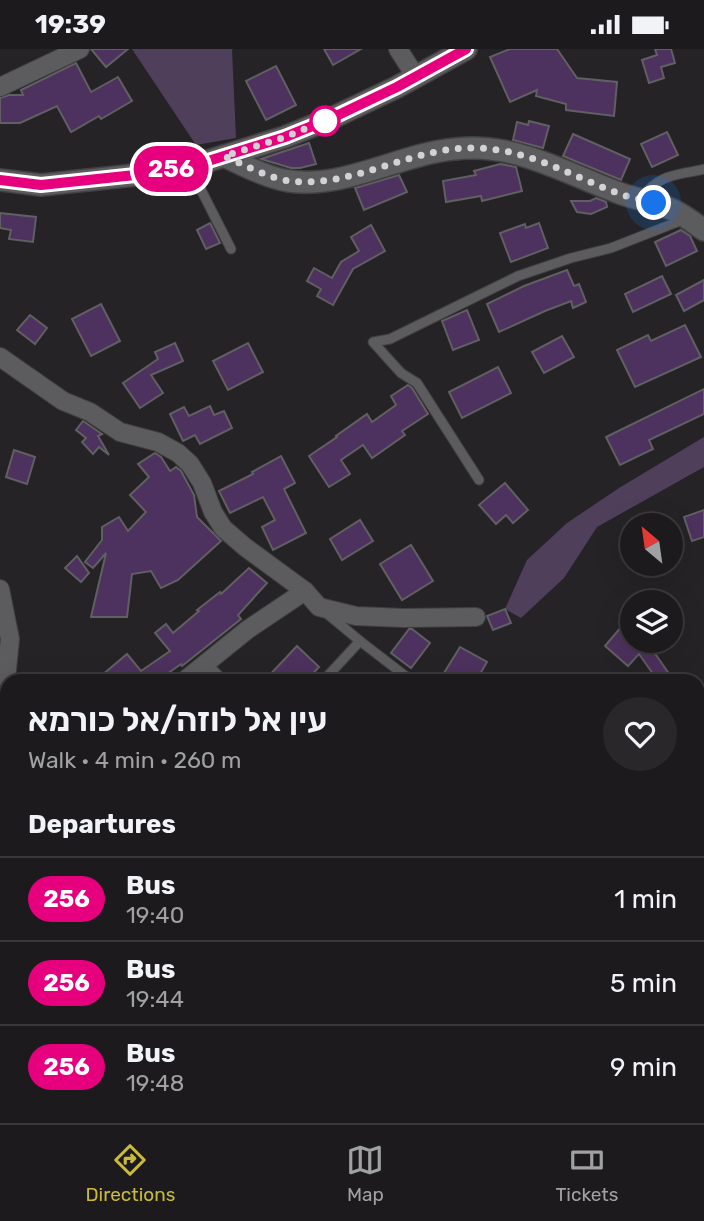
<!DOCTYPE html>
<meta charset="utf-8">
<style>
:root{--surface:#1c1a1c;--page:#292729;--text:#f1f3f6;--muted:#a0a1a3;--line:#3a383b;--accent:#caba39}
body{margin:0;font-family:Rubik,"Noto Sans Hebrew",sans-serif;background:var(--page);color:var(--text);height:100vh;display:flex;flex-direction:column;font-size:26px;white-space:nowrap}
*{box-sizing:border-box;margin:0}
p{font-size:23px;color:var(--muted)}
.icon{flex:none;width:38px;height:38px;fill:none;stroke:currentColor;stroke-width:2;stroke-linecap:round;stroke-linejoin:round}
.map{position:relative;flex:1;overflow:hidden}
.panel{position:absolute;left:0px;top:625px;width:705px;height:450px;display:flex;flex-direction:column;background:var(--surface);border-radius:21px 21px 0 0;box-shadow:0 7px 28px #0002,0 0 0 2px var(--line)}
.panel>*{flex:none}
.badge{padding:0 14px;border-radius:23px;font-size:24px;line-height:46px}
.needle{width:46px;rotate:331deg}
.fabs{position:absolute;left:620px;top:464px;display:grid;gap:14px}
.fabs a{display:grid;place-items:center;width:63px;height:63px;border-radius:50%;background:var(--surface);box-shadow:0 7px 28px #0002,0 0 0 2px var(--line);font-size:35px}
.you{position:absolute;width:35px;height:35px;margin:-18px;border:5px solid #fff;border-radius:50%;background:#1a73e8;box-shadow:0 0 0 10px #1a73e833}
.map>.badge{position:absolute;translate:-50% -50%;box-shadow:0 0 0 4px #fff}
h2{padding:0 28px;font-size:26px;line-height:63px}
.round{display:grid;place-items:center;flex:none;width:74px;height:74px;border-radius:37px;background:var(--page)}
.summary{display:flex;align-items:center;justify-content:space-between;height:119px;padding:0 28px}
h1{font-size:33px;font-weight:600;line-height:52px}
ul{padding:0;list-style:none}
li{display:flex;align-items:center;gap:21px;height:84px;padding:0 28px;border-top:2px solid var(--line)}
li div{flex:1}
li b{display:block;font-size:26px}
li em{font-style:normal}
li .badge{min-width:77px;font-weight:700;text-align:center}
.status{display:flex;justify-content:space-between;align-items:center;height:49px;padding:0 35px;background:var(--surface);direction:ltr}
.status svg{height:19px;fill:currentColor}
.menu{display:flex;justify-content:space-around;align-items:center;height:98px;border-top:2px solid var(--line);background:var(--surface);font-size:19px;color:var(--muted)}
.menu a{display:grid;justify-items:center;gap:4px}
.menu .on{color:var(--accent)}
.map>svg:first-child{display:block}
</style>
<div class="status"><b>19:39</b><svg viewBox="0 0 49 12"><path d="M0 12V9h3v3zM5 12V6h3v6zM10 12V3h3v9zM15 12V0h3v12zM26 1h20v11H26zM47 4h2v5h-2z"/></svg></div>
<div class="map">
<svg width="704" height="1074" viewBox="0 0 704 1074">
<rect width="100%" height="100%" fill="#252326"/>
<g fill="#503f5a">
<polygon points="132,0 233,0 232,1 236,89 196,96"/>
<polygon points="704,388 704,418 597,478 564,529 521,569 505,560 527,511 567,474 619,439"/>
<polygon points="124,1068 229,1068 241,1074 119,1074"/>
</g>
<g fill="#4d315e" stroke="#605f62" stroke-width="2">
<polygon points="91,0 128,0 106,18"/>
<polygon points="324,0 361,0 333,16"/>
<polygon points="510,0 557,0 577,29 617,33 614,67 566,61 566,55 536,47 537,41 510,53 490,8"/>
<polygon points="655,0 671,0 675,14 661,18 664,29 649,34 642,11 657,6"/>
<polygon points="76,14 91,43 118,28 132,52 101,70 99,67 71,83 57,57 20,74 0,74 0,49 9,46 23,46 21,41"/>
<polygon points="276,17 296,56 266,71 246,32"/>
<polygon points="529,72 549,77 543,99 513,91 517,73 528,76"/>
<polygon points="667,83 678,106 652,118 641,95"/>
<polygon points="573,85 630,110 621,131 563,107"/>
<polygon points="309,94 316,115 300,119 291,119 261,110"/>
<polygon points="500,115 516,118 522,142 482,152 481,147 446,153 443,132 476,126 474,122"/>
<polygon points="399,126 407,143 364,161 355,139"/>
<polygon points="596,149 606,153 607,158 591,165 577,163 571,152 590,152"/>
<polygon points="0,164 36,168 33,193 9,190 11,181 0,179"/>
<polygon points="210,174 220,194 206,200 197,181"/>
<polygon points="539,174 548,199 511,213 500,184 525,175 526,179"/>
<polygon points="371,176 385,202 353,220 333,256 317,247 321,240 307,232 314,219 332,229 341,213 359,202 351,188"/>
<polygon points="681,181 690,187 697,202 666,217 655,193"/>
<polygon points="567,221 574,237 579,235 586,253 573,259 571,252 545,262 499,283 487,255 524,237"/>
<polygon points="662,227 671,245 633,263 625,245"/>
<polygon points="704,231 704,251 684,262 676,246"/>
<polygon points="101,255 120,292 91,307 72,270"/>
<polygon points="467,261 479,291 453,301 442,272"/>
<polygon points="30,266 47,279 35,295 17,281"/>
<polygon points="685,276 701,308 635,338 617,301 648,286 651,292"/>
<polygon points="562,287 574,308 544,324 532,303"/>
<polygon points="175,294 183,312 151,326 163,344 140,359 123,334 158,310 155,303"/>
<polygon points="248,294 263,323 228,341 213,312"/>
<polygon points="498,318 511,344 462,369 449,343"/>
<polygon points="408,336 412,339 428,365 402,382 405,386 372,409 363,396 341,411 350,425 329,438 309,407 337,388 336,387 367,365 372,373 396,356 391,347"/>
<polygon points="704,340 704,365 649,391 653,400 620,416 606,388"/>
<polygon points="210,357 214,366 224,362 232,379 200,395 195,386 183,392 170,365 184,358 189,367"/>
<polygon points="83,372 102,385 98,387 109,406 99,398 93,405 82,393 86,389 76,381"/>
<polygon points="14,401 35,408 27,435 6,428"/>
<polygon points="155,404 161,408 170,422 176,418 181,422 194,446 197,468 221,492 178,531 161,539 151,522 132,525 127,568 91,568 106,504 93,519 85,513 102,491 102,478 119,468 128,482 146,463 130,446 149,428 138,415"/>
<polygon points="281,407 295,434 284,440 306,484 273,501 262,478 275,471 263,448 230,464 219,442 253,425 252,423"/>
<polygon points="505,434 528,461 513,474 506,466 496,475 479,456"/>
<polygon points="704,461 704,488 692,492 684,468"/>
<polygon points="360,471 373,492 342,511 330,490"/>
<polygon points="411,496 433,532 402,551 380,515"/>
<polygon points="77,507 89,524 81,533 65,519"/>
<polygon points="249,519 267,534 238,566 241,570 182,617 181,615 157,632 95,632 127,605 141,622 170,602 155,584 166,575 173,584 199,562 197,561 220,543 221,545"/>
<polygon points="505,560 511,574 493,581 487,567"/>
<polygon points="622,577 632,585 632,592 640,592 656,606 674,632 658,632 639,605 628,617 605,597"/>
<polygon points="409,580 412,580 430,594 411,619 391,604"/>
<polygon points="297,597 319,618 306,632 264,632"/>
<polygon points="460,598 487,613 476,632 457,632 444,624"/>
</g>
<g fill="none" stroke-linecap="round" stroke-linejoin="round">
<defs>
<g id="lane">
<polyline points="189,117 231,200"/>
<path d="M641,149C661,124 675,127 704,120"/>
<polyline points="479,431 417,334 401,324 373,293 390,290 518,227 571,209 611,199 685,170"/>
<polyline points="360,592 412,632"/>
<polyline points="205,613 224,632"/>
<polyline points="323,632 360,592 325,563"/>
<polyline points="0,813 7,813"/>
<polyline points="698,1056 704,1059"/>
<polyline points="634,1074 641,1068"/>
</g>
<g id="street">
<polyline points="398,0 416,28"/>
<polyline points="0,38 80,0"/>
<polyline points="0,308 63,352 90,363 120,383 158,393 178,404 190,415 202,434 213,463 223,479 245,498 305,542 319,558 356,567 404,569 476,568"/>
<polyline points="0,540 10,590 0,690"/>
<polyline points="184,632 247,581 305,542"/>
<polyline points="698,798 704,800"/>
<polyline points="698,921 704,918"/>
<polyline points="479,1074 489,1068"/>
</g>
<g id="secondary">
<path d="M224,107C243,116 268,129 289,132C346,140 399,105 455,100C517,93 566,125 622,145C639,151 657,153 673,161C684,166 694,174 704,181"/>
<polyline points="0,131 41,136 154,124 205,113 285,88 332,69 397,38 466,0"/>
</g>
</defs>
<use href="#lane" stroke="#414042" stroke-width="11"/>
<use href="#street" stroke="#414042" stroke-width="20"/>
<use href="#secondary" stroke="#414042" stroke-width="24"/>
<use href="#lane" stroke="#5c5b5e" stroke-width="9"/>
<use href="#street" stroke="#5c5b5e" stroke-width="18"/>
<use href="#secondary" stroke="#5c5b5e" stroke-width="21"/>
</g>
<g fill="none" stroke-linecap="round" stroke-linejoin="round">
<defs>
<polyline id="line" points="0,131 41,136 154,124 205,113 285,88 332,69 397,38 466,0"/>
</defs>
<use href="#line" stroke="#fff" stroke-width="16"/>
<use href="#line" stroke="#e6007e" stroke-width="10"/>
<path stroke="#d2d1d3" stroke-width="7" stroke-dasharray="0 12.6" d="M325,72L332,69L285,88L224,107C243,115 268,129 289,132C353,140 412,97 476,99C530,100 574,129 623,146C633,149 643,151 654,154"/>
</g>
<circle fill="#fff" stroke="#e6007e" stroke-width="3.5" cx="325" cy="72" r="14"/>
</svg>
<div class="fabs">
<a><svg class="needle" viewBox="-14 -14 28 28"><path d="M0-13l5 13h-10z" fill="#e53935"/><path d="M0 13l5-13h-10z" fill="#a0a1a3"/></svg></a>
<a><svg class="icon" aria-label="layers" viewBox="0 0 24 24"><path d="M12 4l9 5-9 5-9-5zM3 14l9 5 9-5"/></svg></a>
</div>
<div class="you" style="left:654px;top:154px"></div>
<b class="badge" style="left:171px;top:120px;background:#e6007e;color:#fff">256</b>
<section class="panel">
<div class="summary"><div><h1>עין אל לוזה/אל כורמא</h1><p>Walk · 4 min · 260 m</p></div><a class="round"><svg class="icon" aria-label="heart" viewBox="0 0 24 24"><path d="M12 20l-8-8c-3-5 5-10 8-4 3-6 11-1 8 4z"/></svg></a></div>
<h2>Departures</h2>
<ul>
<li><span class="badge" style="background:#e6007e;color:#fff">256</span><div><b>Bus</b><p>19:40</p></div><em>1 min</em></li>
<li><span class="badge" style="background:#e6007e;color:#fff">256</span><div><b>Bus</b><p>19:44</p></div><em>5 min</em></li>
<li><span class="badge" style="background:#e6007e;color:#fff">256</span><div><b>Bus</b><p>19:48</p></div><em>9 min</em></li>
</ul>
</section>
</div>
<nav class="menu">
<a class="on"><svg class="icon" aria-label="directions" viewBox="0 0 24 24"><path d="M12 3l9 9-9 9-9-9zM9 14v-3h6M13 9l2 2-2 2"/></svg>Directions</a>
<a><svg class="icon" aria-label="map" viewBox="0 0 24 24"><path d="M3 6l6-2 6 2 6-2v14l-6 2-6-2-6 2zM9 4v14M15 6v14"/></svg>Map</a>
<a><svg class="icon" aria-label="tickets" viewBox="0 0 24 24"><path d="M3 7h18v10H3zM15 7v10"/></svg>Tickets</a>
</nav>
